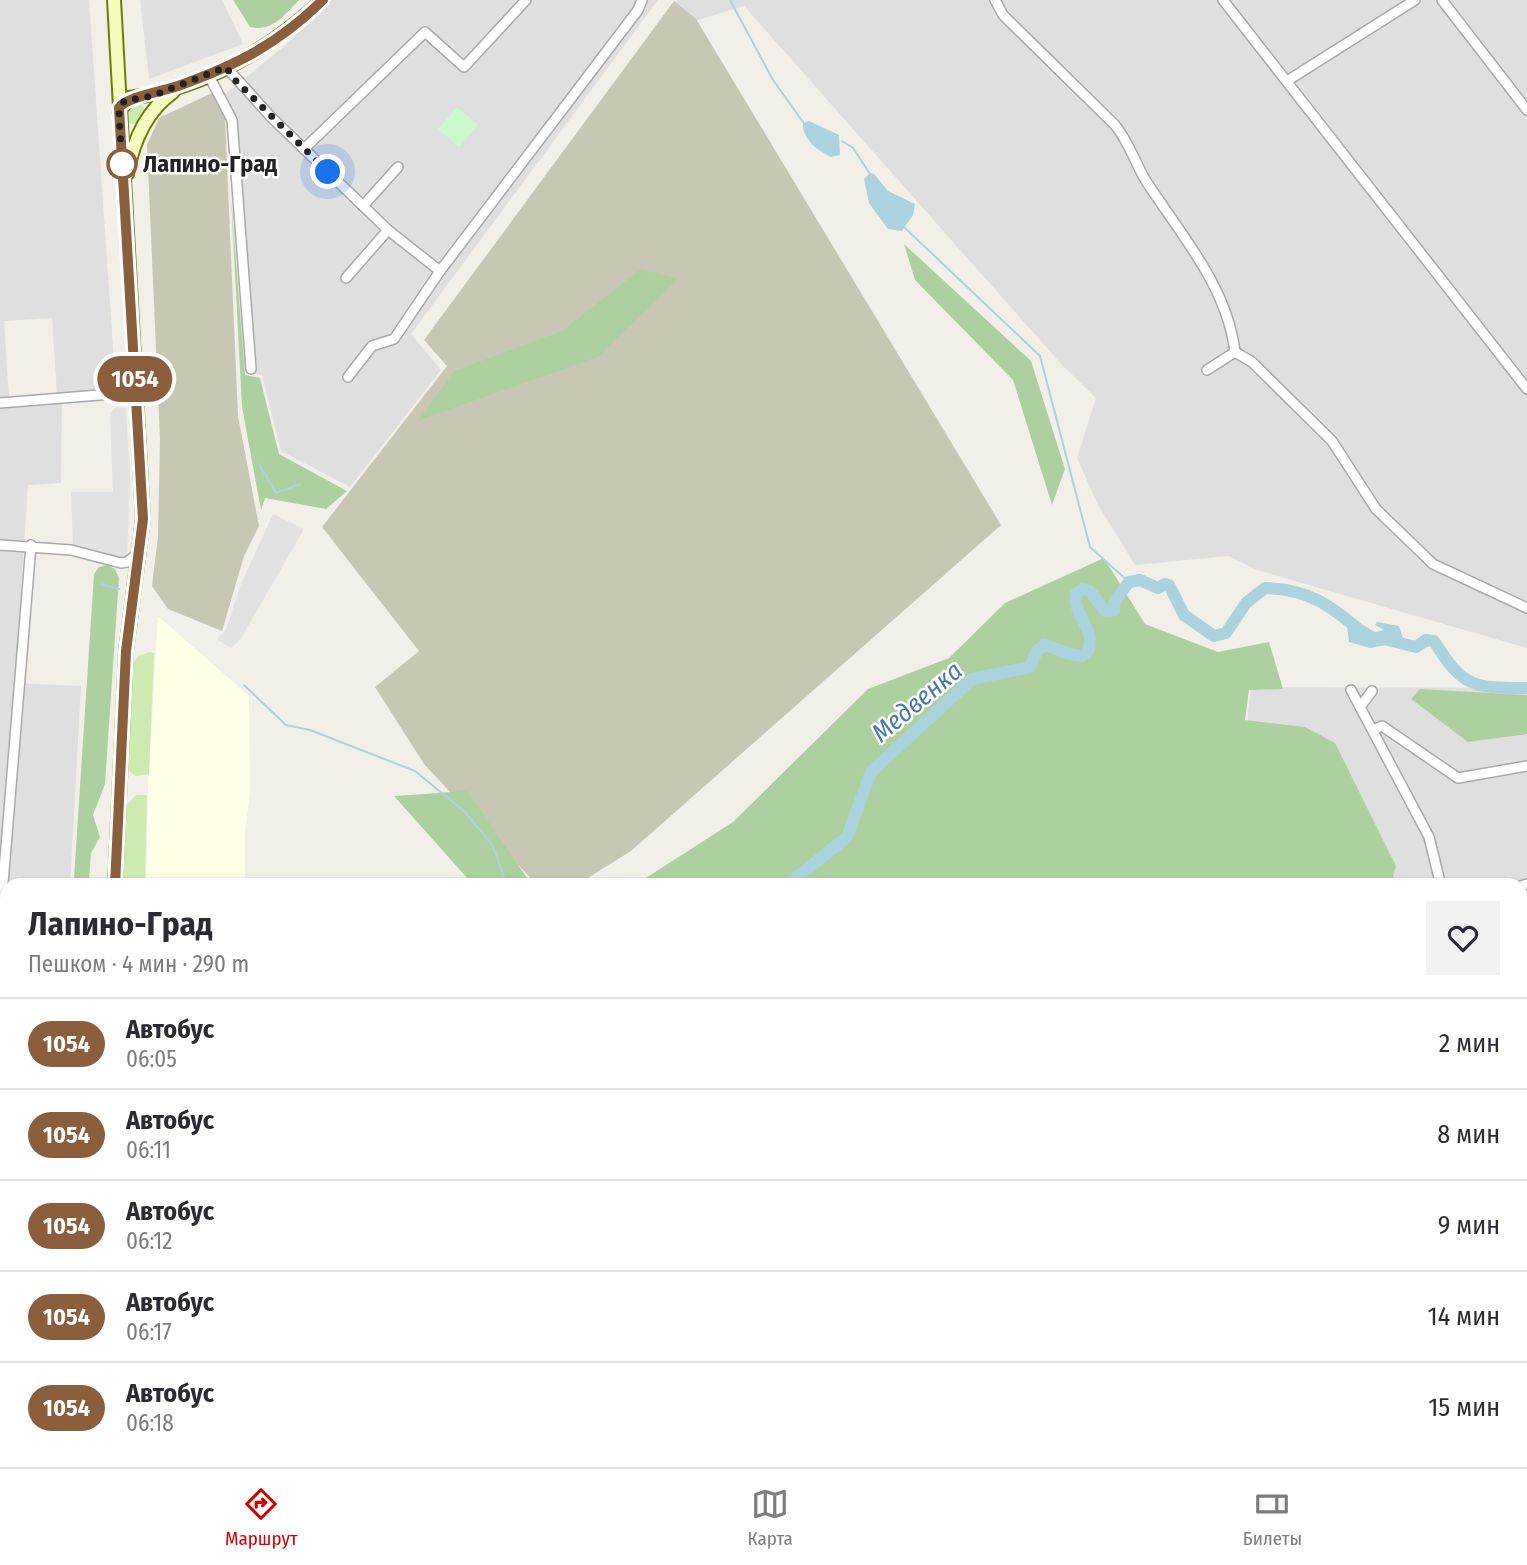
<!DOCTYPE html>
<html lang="ru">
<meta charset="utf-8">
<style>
:root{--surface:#fff;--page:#f2f2f3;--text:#2b2b33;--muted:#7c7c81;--line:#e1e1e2;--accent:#d40000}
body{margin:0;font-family:"Fira Sans Condensed",sans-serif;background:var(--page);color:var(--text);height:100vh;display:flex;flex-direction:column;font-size:26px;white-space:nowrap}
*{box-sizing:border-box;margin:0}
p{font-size:23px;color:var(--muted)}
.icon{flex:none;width:38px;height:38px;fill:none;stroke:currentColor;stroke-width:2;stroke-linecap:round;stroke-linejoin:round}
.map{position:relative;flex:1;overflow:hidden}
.drawer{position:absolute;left:0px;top:878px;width:1528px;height:590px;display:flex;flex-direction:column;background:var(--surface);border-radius:21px 21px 0 0;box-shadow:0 2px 5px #0004}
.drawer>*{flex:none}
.badge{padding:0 14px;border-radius:23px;font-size:24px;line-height:46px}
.you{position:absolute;width:35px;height:35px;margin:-18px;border:5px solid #fff;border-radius:50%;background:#1a73e8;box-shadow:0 0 0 10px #1a73e833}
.map>.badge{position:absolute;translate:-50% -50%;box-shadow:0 0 0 4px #fff}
.round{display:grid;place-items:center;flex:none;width:74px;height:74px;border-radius:0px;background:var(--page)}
.headline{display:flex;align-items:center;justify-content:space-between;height:119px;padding:0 28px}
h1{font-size:33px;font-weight:700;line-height:52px}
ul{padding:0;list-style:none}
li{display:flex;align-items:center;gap:21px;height:91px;padding:0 28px;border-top:2px solid var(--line)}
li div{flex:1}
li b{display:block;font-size:26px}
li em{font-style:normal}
li .badge{min-width:77px;font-weight:700;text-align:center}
.dock{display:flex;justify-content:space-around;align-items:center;height:98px;border-top:2px solid var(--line);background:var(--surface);font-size:19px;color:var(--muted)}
.dock a{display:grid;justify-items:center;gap:4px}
.dock .active{color:var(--accent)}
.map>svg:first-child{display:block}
</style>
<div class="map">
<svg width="1527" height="1467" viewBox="0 0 1527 1467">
<rect width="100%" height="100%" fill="#f2efe9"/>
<g fill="#e0dfdf">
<polygon points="0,0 89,0 116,390 57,394 52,318 4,321 9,398 0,399"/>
<polygon points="140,0 222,0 243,44 149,79"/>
<polygon points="328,0 658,0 411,334 441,370 350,487 281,451 262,375 247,373 224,95 286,45"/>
<polygon points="677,0 1527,0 1527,648 1257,570 1229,556 1135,565 1098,505 1077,458 1096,398 1062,365 744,6 695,21 674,4"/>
<polygon points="62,403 61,483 28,485 15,683 81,686 70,885 7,886 7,915 0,915 0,406"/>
<polygon points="1251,687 1527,688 1527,919 1521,920 1521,886 1327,885 1247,722"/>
<polygon points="7,975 7,1461 47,1461 43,1467 0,1467 0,978"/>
</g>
<polygon fill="#ffffe5" points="158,616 249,696 250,793 245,832 245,885 146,886 148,786"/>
<g fill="#c7c7b4">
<polygon points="674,1 696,19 1001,525 631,851 575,886 537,885 424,764 375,687 419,651 322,527 447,366 424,340"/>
<polygon points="212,93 225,119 238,416 259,526 244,556 222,631 168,609 152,586 158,537 160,439 147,145 159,118"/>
</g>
<g fill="#cdebb0">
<circle cx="134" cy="113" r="11"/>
<polygon points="150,652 154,653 149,774 135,776 126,767 126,759 132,665 138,656"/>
<polygon points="136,795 147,795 145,885 120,886 124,808"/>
<polygon points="382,1461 663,1461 671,1467 381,1467"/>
</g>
<g fill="#add19e">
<path d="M233,0H299C284,15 273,32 250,27Z"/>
<polygon points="231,197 245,375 260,378 279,454 347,491 326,509 265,498 261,510 242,407"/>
<polygon points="904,244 1031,361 1065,469 1052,505 1013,380 915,280"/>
<polygon points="641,269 678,279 598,357 419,420 454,371 562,331"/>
<polygon points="1104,558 1145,624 1218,652 1269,642 1283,689 1249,690 1245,720 1305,727 1335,743 1396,866 1391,885 635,885 733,822 868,689 949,658 1005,603"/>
<polygon points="107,565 115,569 119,578 105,784 93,815 100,837 91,853 89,880 81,883 74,878 94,574 99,567"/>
<polygon points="1420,689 1527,695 1527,734 1468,742 1411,699"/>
<polygon points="467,791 532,885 469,885 468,879 394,796"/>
<polygon points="1521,967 1527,973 1527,1467 880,1467 885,1461 1521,1461"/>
<polygon points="269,1461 380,1461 378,1467 268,1467"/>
<polygon points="671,1461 866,1461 865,1467 679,1467"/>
</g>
<polygon fill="#c8facc" points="457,107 478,125 459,147 438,129"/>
<g fill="#e2e2e2">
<polygon points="116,407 126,408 130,477 127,559 73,545 71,492 113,492 110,413"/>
<polygon points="273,514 304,529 240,640 231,648 217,639 226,629 241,584"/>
</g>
<g fill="#aad3df">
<path d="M809,121L839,135L840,155L831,157C817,150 802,139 803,123Z"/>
<polygon points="870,173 874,174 888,191 915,204 913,215 902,231 888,229 869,203 864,179"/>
<polygon points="1356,621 1375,632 1384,630 1375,625 1377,622 1399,626 1404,642 1370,648 1349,642 1347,626"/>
<polygon points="1,930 7,935 7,967 0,971"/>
</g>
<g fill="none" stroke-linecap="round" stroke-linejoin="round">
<g stroke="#aad3df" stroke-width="2">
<polyline points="730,0 773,80 803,122"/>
<polyline points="842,141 853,148 870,174"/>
<polyline points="905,228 1040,356 1090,547 1129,582"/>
<polyline points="259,464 276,493 300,484"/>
<polyline points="102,584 119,589"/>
<polyline points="244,685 286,725 310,730 415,771 465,812 493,846 507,886"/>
<polyline points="104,1461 107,1461"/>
<polyline points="89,1467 93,1461"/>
</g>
<g stroke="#aad3df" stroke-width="12">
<path d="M1388,640L1416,647L1426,640L1434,641C1463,688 1474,688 1527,688"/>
<path d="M786,886L847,837L871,772L972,679L1030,667L1037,651L1044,645C1057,647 1063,655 1082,656L1088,651C1097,629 1072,615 1076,594L1082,589L1090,591L1105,611L1114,610L1115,601L1129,582L1140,580L1158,588L1165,584L1169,585L1184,615L1214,636L1226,633L1246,603L1265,588C1309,589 1330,605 1363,633"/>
<polyline points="0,1375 7,1375"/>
</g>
<defs>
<g id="minor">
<path d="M995,0L1003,15L1115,125C1129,142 1135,163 1146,181C1181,235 1227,286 1235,352L1207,370"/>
<polyline points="1223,0 1527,389"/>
<polyline points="1442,0 1527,110"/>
<polyline points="226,67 271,117 388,230 440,271"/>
<polyline points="208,74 232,120 251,369"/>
<polyline points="1287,81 1415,0"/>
<polyline points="304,149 425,32 464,67 526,0"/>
<polyline points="363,206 398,167"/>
<polyline points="346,278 388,230"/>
<polyline points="1235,352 1252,362 1332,441 1376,509 1433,564 1527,608"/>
<polyline points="348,377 372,346 394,339 440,271 638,10 642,0"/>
<polyline points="0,403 136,392"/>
<polyline points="0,545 71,550 121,563 127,562 139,553"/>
<polyline points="1351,690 1429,837 1441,886"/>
<polyline points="1360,707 1372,691"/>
<polyline points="1373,730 1382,726 1458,778 1527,766"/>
<polyline points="1521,886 1527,884"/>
<polyline points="7,918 1,907 31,545"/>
<polyline points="0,1069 7,1067"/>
<polyline points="0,1299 7,1298"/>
<polyline points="874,1467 879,1461"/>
</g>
<g id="secondary">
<polyline points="114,0 143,519 126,651 115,886"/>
<path d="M119,111L129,98C201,89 270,50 323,0"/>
<path d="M127,174C133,141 146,111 173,92"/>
<polyline points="241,1461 248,1467"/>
</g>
</defs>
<use href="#minor" stroke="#a9a9a9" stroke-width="12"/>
<use href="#secondary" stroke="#707d05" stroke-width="16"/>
<use href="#minor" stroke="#fff" stroke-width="9"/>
<use href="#secondary" stroke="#f7fabf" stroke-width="12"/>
</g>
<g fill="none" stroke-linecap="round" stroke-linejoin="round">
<defs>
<path id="line" d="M115,886L126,651L143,519L119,108C125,97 164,91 178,86C237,65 278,44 323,0"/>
</defs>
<use href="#line" stroke="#fff" stroke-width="16"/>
<use href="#line" stroke="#8b5e3c" stroke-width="10"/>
<polyline stroke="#222" stroke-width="7" stroke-dasharray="0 12.6" points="122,164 119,114 124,101 152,96 226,67 235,80 328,172"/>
</g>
<circle fill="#fff" stroke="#8b5e3c" stroke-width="3.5" cx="122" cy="164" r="14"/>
<g text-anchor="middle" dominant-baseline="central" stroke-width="5" stroke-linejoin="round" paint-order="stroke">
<g font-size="24" font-weight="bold" fill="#222" stroke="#fff" text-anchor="start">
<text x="143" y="164">Лапино-Град</text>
</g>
<g font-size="26" font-style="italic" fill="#4a7aab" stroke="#fff">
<text transform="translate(917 702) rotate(-40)">Медвенка</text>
</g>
</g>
</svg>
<div class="you" style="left:328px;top:172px"></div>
<b class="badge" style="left:135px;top:379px;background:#8b5e3c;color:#fff">1054</b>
<section class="drawer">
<div class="headline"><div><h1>Лапино-Град</h1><p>Пешком · 4 мин · 290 m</p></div><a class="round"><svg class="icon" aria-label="heart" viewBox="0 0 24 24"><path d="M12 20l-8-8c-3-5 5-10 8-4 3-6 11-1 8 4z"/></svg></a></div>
<ul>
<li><span class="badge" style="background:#8b5e3c;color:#fff">1054</span><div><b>Автобус</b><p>06:05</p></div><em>2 мин</em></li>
<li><span class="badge" style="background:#8b5e3c;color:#fff">1054</span><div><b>Автобус</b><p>06:11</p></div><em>8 мин</em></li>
<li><span class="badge" style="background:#8b5e3c;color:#fff">1054</span><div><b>Автобус</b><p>06:12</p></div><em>9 мин</em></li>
<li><span class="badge" style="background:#8b5e3c;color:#fff">1054</span><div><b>Автобус</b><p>06:17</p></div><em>14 мин</em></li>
<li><span class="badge" style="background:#8b5e3c;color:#fff">1054</span><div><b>Автобус</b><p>06:18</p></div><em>15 мин</em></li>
</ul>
</section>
</div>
<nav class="dock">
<a class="active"><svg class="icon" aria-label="directions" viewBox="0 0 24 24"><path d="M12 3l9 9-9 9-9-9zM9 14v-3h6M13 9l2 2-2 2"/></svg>Маршрут</a>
<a><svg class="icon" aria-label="map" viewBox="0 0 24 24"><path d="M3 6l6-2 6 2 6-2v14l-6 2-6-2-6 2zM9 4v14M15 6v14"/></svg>Карта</a>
<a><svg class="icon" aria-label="tickets" viewBox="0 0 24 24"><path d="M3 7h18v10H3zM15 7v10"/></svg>Билеты</a>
</nav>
